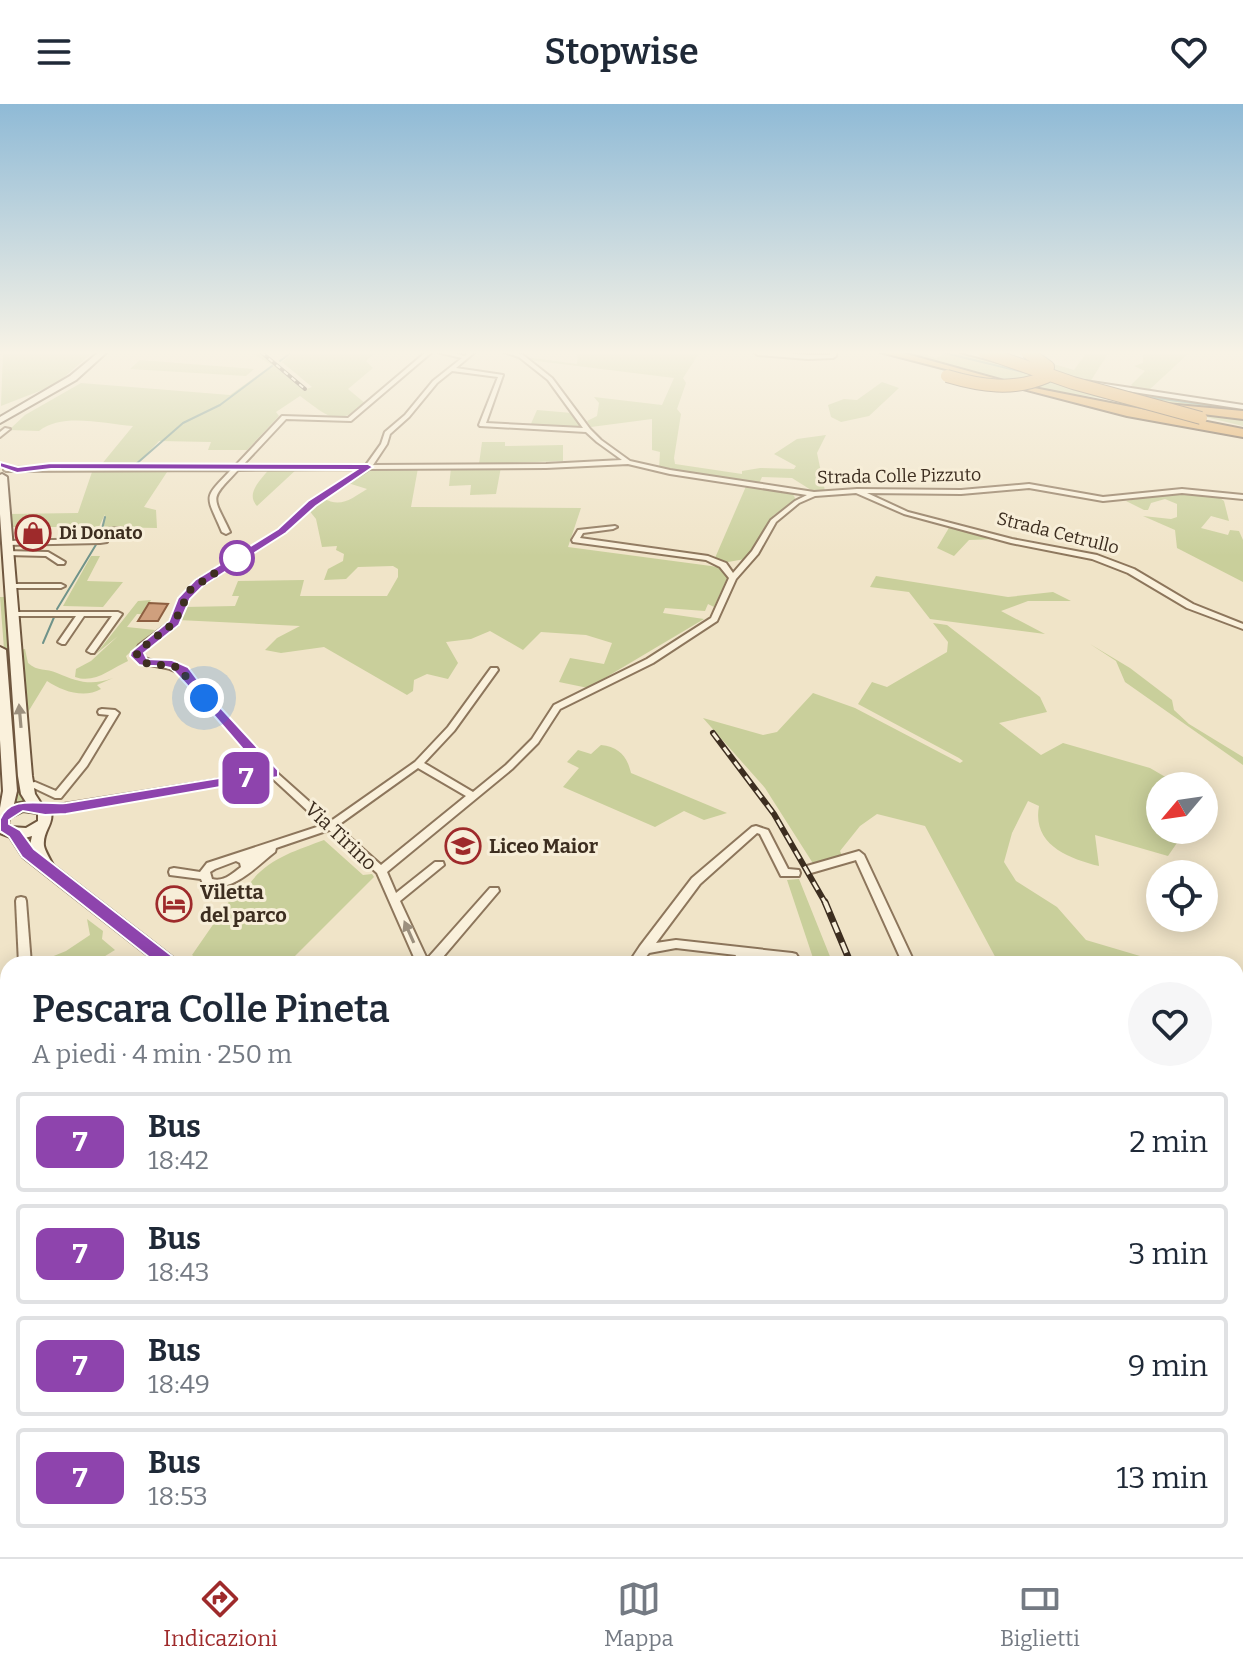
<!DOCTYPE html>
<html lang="it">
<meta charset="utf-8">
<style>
:root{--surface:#fff;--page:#f6f6f7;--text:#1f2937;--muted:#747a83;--line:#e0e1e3;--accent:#9e2a2b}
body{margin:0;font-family:Bitter,serif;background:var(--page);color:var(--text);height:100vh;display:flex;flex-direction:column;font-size:30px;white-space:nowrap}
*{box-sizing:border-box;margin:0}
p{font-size:26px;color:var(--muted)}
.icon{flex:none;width:44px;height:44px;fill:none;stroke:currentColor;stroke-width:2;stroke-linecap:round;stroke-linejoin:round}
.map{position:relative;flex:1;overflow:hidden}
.panel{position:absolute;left:0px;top:852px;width:1244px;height:602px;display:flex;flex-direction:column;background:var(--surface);border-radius:24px 24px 0 0;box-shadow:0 4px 20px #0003}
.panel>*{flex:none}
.badge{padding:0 16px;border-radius:12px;font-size:28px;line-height:52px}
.needle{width:52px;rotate:241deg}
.controls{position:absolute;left:1146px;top:668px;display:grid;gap:16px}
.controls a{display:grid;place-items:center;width:72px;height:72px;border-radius:50%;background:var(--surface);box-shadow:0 4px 20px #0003;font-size:40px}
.you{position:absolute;width:40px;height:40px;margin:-20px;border:6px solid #fff;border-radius:50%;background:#1a73e8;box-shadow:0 0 0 12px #1a73e833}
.map>.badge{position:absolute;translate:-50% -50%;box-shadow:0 0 0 4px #fff}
.round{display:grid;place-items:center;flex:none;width:84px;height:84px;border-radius:42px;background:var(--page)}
.head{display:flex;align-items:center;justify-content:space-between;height:136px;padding:0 32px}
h1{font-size:38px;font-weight:600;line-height:60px}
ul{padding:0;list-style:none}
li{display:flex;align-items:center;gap:24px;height:100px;margin:0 16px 12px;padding:0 16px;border:4px solid var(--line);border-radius:8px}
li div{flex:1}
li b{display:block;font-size:30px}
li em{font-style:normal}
li .badge{min-width:88px;font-weight:700;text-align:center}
header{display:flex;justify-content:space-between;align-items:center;height:104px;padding:0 32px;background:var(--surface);font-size:36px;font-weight:600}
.tab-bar{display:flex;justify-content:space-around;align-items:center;height:112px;border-top:2px solid var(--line);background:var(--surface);font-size:22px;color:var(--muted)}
.tab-bar a{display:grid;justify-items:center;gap:4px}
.tab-bar .current{color:var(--accent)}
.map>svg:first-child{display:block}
</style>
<header><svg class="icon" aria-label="menu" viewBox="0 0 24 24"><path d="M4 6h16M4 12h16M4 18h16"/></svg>Stopwise<svg class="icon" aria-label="heart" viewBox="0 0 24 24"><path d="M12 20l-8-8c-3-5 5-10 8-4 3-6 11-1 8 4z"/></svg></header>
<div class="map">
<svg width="1243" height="1453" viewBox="0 0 1243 1453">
<rect width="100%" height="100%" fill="#f0e4c8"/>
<g fill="#c9cf9b">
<polygon points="3,248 93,248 55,281 1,302"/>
<path d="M250,248H259L303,286L312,283L282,258L294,248H376L366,257L373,264L348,285L366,300C335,324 328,312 300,292L276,308L279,312L247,346H208L211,338L159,337L136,361H101L133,322C105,320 62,308 39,327L9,326L25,311L81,279L230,291L272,261Z"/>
<polygon points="511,248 531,248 526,253 577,260 578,248 700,248 683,274 686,279 677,305 681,310 674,354 675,360 742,370 742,367 760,364 794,365 796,362 774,350 797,335 826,331 817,349 825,387 811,386 792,374 762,373 758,382 792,388 796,396 774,411 745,455 728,458 715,454 747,380 659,365 660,348 652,346 652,315 591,323 587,317 597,312 599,299 594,293 662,301 674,274 529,256"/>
<path d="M894,248H916L936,254L942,251L937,248C981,248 1017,265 1058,277C1084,285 1113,285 1140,289L1131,281L1145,267L1134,262L1143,259V248H1190L1148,287L1243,303V322L1172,305L1041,285Z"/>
<path d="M1087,248H1109L1090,278C1075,275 1058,273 1050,259L1074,266Z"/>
<polygon points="140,256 254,265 246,272 130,265"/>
<polygon points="882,278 899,284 869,312 841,318 831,313 828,301 844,295 857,296"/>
<polygon points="537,306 572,309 584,325 530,322"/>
<polygon points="482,338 505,338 505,342 563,341 563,357 479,360"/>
<polygon points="501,363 496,390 470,391 471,381 449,382 451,364"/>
<path d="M270,364H298L257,402C245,389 261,376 270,364Z"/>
<path d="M369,364H418L411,403L581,404L568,443L711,462L722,464L728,472L714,503L708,500L705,507L665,504L663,509L704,515L588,584L559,578L570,554L604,560L612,539L586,531L541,528L523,546L490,527L471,535L446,538L458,559L448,575L427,570L414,576L413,587L407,591L324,543L281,549L265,546L277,534L300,522L178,516L184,503L235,502L239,492H232L238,477L304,476L300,492H387L398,473V465L393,462L358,463L346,475L324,476L328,465L343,457L344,450L336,446L337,442L322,443L316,415L308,405L323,394C341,405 352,394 367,385L348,379Z"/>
<polygon points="169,365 144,403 156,406 157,424 103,423 105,410 99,423 9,423 8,410 78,409 92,368"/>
<polygon points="1170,389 1216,391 1224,397 1229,417 1211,412 1201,424 1228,431 1230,426 1239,427 1243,436 1243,478 1177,444 1175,426 1143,412 1171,415 1177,413 1177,400 1165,395 1151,399 1148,406 1144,406 1126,397"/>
<polygon points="950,422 997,435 969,436 954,452 937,444"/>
<polygon points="91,452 100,452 87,477 123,478 103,503 63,502"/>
<polygon points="876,472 1008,493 1053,488 1071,497 1028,497 1001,507 1045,530 930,515 909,488 870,483"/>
<polygon points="0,493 7,493 21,689 25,697 13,701 15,688"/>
<path d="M151,496L143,510H137L127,523L155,526L126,552L128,557C110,565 95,580 75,573L76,565L91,557L118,532L96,550L138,497Z"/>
<path d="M933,519L947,521L1040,593L1047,608L999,619L1041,651L1063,639L1150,664L1181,682H1160V703L1152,704L1160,712V726H1174L1181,733L1168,752L1095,731L1099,762C1067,754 1032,740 1039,702L1028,697L1012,729L1004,758L1016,777L1057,803L1086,836L1167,860H999L925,722L877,710L860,722L840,747L843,754L814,761L765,684L703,614L763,631L777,628L813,589L855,604L960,659L963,657L959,654L858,600L872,578L887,583L947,548L948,538Z"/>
<polygon points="1090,540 1130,564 1172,596 1174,606 1189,620 1243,653 1243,661 1125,578 1116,557"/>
<path d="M25,545L28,559C38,568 46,564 57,569C78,578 91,582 113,574L97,581L101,585C84,595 62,587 47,577L25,613L19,546Z"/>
<path d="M601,641C619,643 627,652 631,669L727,709L704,716L684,707L655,723L563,683L579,664L567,658L578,646L591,650Z"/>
<path d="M324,736L363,771L372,770L374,773L287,860H204L192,851L239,783L248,782C266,755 295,747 324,736Z"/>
<polygon points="799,775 833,860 815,860 787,776"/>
<polygon points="87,815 103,827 102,835 115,846 92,860 34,860 66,847 90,831"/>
</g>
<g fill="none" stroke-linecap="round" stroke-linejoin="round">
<g stroke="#6f938a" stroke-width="2">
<polyline points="941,248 1027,269"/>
<polyline points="280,257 292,248"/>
<polyline points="1148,293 1243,306"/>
<polyline points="135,361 183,319 220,301 272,262"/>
<polyline points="102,425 105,413"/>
<polyline points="57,505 97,439"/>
<polyline points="43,539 55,511"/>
</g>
</g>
<polygon fill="#cf9f7d" stroke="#8d5f41" stroke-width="2" points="149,499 168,500 158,517 138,517"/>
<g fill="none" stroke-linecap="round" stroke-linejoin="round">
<defs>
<g id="street">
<path d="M426,248H432L351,317L286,315L242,362L366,361L381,340L385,328L405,311L433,277L462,254L437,248H449L465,252L469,248H475L456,264L503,271L486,319L583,324L548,276L519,253L504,248H514L523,251L552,274L590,325L601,336L630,357L670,366L814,388L857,385L961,386L1029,380L1103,393L1182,385L1243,391V395L1182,389L1103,397L1029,384L961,390L867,389L908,408L1012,435L1097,451L1134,465L1193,500L1243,520V525L1187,504L1128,469L1092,455L1011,439L904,410L856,389L815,392L799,399L776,418L758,450L736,475L717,517L653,559L560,605L538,639L512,665L387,768L396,789L435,758H443L444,761L400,797L427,855L490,784H498L499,787L437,860H417L377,769L329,726L276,744L275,748C254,764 232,791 203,780L201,775L170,771L169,768L170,765L174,764L200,768L207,759L323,721L271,673L45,709L42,708L40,706L42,704L45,703L266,668L181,571C165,558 148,567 133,552L139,541L170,518L180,494L196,477L280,426L310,398L361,365L238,366C209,397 212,390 230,428L226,430L222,428C206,390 202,396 231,366L6,367L4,366V364L235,362L282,312L348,314ZM452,267L498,273L479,321L480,322L586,328L597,338L622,356L546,360L373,361L387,340L390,330L409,313L437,279ZM628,360L670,370L807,391L795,397L771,416L752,447L733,469L726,459L708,452L580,434L583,429L613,425L617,423L615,422L578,426L572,436L573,438L706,456L720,463L729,474L711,514L647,555L554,601L532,635L506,661L473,688L424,659L454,627L498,566L497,564H491L448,623L415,658L331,717L276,668L186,567C172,556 155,562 141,551L145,544L177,521L188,495L202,481L284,428L314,400L369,365L546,364ZM418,664L466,692L381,761L337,722ZM236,757L240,759L241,763C232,770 224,778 212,775L210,768L215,765Z"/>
<polygon points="771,248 808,251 830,251 830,248 836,248 836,252 833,254 808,255 758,251 755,249"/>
<polygon points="5,324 10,325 0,333 0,328"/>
<polygon points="122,424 126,426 124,427 111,428 107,438 100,439 6,441 2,439 6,437 100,435 106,425"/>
<polygon points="4,447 48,448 65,458 64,460 58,460 46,452 7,451 3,449"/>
<polygon points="9,480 61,480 65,482 61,484 9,484"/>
<polygon points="9,508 118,508 122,510 94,549 91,549 87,547 112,512 84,512 65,540 62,540 58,538 76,512 9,512"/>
<polygon points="102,605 115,606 119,609 87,662 61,694 55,694 34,684 24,684 22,682 24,680 35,678 56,687 80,658 109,611 99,610 98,608 99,606"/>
<polygon points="756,722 768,726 788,765 799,766 800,769 799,772 781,772 760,730 757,729 700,780 656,839 676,836 792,849 796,850 798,853 796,856 792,857 747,852 744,860 732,860 736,851 676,844 649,849 640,860 628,860 640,842 692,774 752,723"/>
<polygon points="859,747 864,751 915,860 903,860 856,756 811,769 807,768 806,765 807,762"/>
<polygon points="21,793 25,794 26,797 31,860 19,860 16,797 17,794"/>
<polygon points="1236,889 1243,890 1243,900 1236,899"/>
<path d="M1236,1106C1243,1110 1243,1121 1243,1131C1233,1127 1236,1116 1236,1106Z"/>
<polygon points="1243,1163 1243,1178 1236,1181 1236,1166"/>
</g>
<g id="secondary">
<polygon points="99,248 107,248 76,276 0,319 0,313 70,272"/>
<polygon points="960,248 975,248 1002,256 998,258"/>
<polygon points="1085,277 1243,301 1243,305 1088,281 1084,279"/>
<path d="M2,370L7,373L32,672L35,690L42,701L50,703C56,720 42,726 44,742C45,747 50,755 53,761L176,856L178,860H159L23,753L10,733L0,729V704L3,687L0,636V543L6,546L17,687L14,700L26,698L21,690L18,672L0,410V371ZM23,707L38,709V717L26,724L10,723L8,719L9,714ZM32,732L30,741L25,734Z"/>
<polygon points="1236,1174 1243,1176 1243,1196 1236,1194"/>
<polygon points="766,1446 790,1446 788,1453 764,1453"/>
</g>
<g id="highway">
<polygon points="880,248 899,248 1019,281 1243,325 1243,333 1127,312"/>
<polygon points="1166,300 1243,307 1243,315 1162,305 1160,303"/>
</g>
</defs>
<use href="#street" stroke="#8d765c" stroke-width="4"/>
<use href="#secondary" stroke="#6f573f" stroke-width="4"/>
<use href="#highway" stroke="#5b4430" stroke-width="4"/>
<use href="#street" fill="#faf1dc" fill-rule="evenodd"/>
<use href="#secondary" fill="#faf1dc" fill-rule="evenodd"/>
<use href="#highway" fill="#e0a458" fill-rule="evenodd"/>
<defs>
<polyline id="rail-far3" points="261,248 305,285"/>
<polyline id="rail-far2" points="713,629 774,710 826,800"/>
<polyline id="rail-far1" points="825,798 851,860"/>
<polyline id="rail" points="920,1446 920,1453"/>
</defs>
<use href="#rail-far3" stroke="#3d2e20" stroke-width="4"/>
<use href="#rail-far2" stroke="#3d2e20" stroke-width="6"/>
<use href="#rail-far1" stroke="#3d2e20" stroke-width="7"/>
<use href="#rail" stroke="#3d2e20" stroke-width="8"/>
<use href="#rail-far3" stroke="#f7eed8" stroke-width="2" stroke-dasharray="5" stroke-linecap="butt"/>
<use href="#rail-far2" stroke="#f7eed8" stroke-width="3" stroke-dasharray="9" stroke-linecap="butt"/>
<use href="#rail-far1" stroke="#f7eed8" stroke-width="4" stroke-dasharray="11" stroke-linecap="butt"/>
<use href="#rail" stroke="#f7eed8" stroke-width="5" stroke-dasharray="14" stroke-linecap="butt"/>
<defs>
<g id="highway-bridge">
<polyline points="984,248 1073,279 1201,314"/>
<path d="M947,272C981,282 1013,287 1046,273L1048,263L1027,248"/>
</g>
</defs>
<use href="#highway-bridge" stroke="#5b4430" stroke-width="14" stroke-linecap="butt"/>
<use href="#highway-bridge" stroke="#e0a458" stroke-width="12"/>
</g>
<defs><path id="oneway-solid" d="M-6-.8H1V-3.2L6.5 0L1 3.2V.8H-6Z" transform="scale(2)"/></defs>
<g fill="#9c907e">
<use href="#oneway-solid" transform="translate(20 612) rotate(-95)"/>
<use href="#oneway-solid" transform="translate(409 828) rotate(-114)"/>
</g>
<linearGradient id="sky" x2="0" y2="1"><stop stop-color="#8fbad6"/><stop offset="0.55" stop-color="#f8f3e6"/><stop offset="1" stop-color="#f8f3e6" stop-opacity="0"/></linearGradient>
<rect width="1243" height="452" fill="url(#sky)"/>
<path fill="#8e44ad" stroke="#fff" stroke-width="2" d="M0,358L18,363L51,359L368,360L373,363L316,402L286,429L203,482L190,495L179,521L144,549L147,555L172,556L188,563L209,591L278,666V673L66,710L45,711L23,707L9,716V720L20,726L34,745L176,855L179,860L176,865H164L22,753L9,733L0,727V715C11,690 40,701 66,699L262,667C250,654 177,567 170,564C161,561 149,563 139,561L130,552L131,548L169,517L178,494L195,476L278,425L308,397L356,366L51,365L17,369L0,363Z"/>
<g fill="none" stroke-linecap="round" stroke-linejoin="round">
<polyline stroke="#3d2e20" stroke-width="8" stroke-dasharray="0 14.4" points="204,594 178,563 144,559 137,552 137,548 174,519 190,486 237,454"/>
</g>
<defs>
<symbol id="shop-ring" viewBox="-11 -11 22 22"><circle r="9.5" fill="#f7eed8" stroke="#9e2a2b" stroke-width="1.5"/><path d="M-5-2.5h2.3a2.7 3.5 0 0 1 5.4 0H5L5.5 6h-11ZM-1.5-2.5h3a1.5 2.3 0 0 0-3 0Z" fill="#9e2a2b"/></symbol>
<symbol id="school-ring" viewBox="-11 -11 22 22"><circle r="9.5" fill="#f7eed8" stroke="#9e2a2b" stroke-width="1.5"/><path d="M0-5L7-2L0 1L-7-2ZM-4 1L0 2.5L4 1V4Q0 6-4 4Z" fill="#9e2a2b"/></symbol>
<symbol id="hotel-ring" viewBox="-11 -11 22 22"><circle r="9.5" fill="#f7eed8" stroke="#9e2a2b" stroke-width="1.5"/><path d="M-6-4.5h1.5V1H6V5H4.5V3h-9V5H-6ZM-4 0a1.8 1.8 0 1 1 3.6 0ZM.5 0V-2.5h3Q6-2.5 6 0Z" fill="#9e2a2b"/></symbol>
</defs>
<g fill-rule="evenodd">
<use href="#shop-ring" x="13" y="409" width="40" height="40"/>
<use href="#school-ring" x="443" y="722" width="40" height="40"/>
<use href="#hotel-ring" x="154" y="780" width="40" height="40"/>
</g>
<circle fill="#fff" stroke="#8e44ad" stroke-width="4" cx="237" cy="454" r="16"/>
<g text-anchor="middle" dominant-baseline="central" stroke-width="6" stroke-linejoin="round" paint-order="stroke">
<g font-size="18" fill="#3d2e20" stroke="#f7eed8">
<text transform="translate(899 372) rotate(-1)">Strada Colle Pizzuto</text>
<text transform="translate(1058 429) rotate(14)">Strada Cetrullo</text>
</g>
<g font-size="18" font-weight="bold" fill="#3d2e20" stroke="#f7eed8" text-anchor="start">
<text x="59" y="429">Di Donato</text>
</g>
<g font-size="20" fill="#3d2e20" stroke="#f7eed8">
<text transform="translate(341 732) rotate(43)">Via Tirino</text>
</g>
<g font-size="20" font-weight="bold" fill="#3d2e20" stroke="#f7eed8" text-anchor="start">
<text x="489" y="742">Liceo Maior</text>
<text x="200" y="788">Viletta<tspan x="200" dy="23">del parco</tspan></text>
</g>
</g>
</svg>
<div class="controls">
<a><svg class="needle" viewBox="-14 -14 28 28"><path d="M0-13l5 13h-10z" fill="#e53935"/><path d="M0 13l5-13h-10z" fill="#747a83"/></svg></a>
<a><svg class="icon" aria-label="locate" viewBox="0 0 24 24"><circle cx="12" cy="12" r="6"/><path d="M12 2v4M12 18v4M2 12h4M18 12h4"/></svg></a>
</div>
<div class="you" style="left:204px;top:594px"></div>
<b class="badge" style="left:246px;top:674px;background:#8e44ad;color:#fff">7</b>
<section class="panel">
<div class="head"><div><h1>Pescara Colle Pineta</h1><p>A piedi · 4 min · 250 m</p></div><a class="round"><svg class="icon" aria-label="heart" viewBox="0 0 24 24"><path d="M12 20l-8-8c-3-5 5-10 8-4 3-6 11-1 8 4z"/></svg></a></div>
<ul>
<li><span class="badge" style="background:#8e44ad;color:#fff">7</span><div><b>Bus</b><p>18:42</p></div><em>2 min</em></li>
<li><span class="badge" style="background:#8e44ad;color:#fff">7</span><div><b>Bus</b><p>18:43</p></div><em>3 min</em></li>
<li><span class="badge" style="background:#8e44ad;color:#fff">7</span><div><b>Bus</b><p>18:49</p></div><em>9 min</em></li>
<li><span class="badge" style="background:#8e44ad;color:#fff">7</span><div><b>Bus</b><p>18:53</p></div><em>13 min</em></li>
</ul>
</section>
</div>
<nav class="tab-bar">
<a class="current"><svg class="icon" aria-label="directions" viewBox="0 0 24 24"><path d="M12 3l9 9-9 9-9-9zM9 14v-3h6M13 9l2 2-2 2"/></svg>Indicazioni</a>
<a><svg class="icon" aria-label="map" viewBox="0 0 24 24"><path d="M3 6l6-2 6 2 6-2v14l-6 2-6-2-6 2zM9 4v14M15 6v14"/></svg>Mappa</a>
<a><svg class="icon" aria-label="tickets" viewBox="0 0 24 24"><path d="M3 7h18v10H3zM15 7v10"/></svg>Biglietti</a>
</nav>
